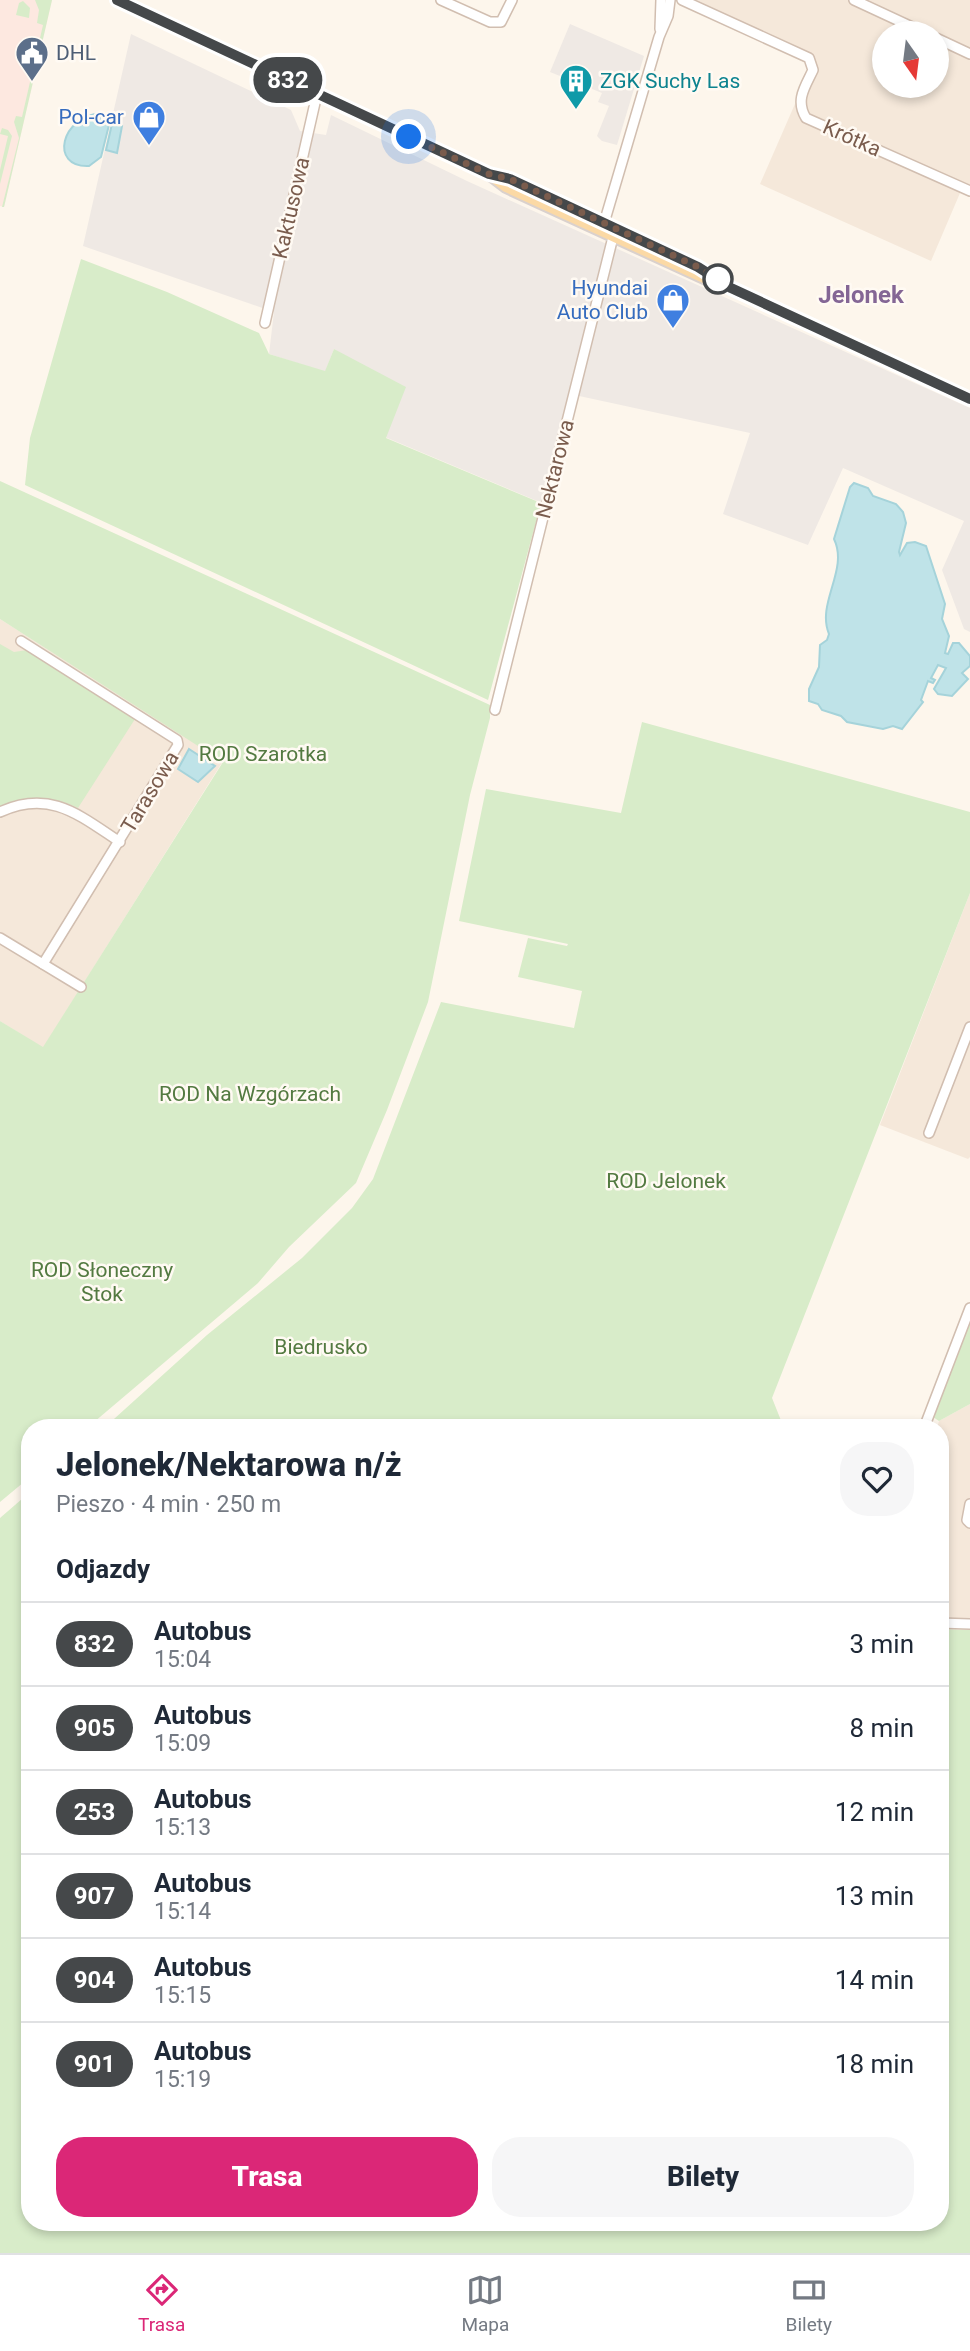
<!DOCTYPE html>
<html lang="pl">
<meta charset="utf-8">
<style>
:root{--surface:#fff;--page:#f6f6f7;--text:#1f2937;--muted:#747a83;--line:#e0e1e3;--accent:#db2777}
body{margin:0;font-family:Roboto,sans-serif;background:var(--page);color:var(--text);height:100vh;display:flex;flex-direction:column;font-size:26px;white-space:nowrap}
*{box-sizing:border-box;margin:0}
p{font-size:23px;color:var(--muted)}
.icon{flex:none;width:38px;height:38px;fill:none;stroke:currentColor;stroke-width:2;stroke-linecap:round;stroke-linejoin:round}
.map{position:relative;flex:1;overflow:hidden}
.details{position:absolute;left:21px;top:1419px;width:928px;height:812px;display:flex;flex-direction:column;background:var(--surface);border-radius:28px;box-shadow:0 4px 10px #0003}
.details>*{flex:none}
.badge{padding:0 14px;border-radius:23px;font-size:24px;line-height:46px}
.needle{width:46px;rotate:166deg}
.tools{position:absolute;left:872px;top:21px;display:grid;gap:14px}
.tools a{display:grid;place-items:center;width:77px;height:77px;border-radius:50%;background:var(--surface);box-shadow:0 4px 10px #0003;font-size:35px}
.you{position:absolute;width:35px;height:35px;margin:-18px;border:5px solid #fff;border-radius:50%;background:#1a73e8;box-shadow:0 0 0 10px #1a73e833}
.map>.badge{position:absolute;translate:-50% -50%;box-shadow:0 0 0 4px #fff}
h2{padding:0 35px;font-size:26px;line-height:63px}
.round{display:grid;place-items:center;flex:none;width:74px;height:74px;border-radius:28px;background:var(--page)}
.head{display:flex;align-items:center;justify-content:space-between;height:119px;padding:0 35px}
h1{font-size:33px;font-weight:800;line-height:52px}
.button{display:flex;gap:14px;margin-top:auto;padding:14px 35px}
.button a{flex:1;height:80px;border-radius:28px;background:var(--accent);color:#fff;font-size:28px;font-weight:800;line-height:80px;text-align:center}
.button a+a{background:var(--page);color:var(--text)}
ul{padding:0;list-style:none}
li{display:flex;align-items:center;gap:21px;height:84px;padding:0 35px;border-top:2px solid var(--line)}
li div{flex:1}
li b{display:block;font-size:26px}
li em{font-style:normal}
li .badge{min-width:77px;font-weight:700;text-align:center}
.menu{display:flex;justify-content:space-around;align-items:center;height:98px;border-top:2px solid var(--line);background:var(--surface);font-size:19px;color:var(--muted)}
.menu a{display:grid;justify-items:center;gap:4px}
.menu .current{color:var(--accent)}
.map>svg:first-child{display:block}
</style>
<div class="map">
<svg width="970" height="2253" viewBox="0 0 970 2253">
<rect width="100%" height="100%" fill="#fdf6ec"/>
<g fill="#f5e8da" fill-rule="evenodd">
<path d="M689,0H970V188L963,186L931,261L760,184L815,58ZM884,33H936V86H884Z"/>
<polygon points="0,619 223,761 43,1048 0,1021"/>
<polygon points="970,893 970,1157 968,1159 880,1125"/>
<polygon points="970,1404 970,1621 940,1620 940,1428 937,1428 939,1421"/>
</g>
<polygon fill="#fde8e0" points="0,0 52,0 4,207 0,206"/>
<g fill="#efe9e4">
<polygon points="570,24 644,56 617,145 602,141 597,136 609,106 598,102 602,93 550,72"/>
<polygon points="131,34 291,110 300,131 326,135 331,115 467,181 970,408 970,632 964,629 942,570 964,521 843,468 808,545 723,514 750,433 570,394 542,503 385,437 334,349 325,372 269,354 274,312 83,246"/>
</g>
<g fill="#d8ecc9">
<polygon points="35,0 52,0 4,207 2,207 19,138 14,122 16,116 22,117 43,25 37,23 39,10"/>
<polygon points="23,1 30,8 29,18 16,15 19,3"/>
<polygon points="2,128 8,130 12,136 0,184 0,170 8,136 0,134"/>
<polygon points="81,259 167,292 259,333 269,354 325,371 334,349 406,387 386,438 541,503 488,700 25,485 30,438"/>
<polygon points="0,481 490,705 490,718 470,795 428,1002 387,1110 356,1183 289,1247 258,1283 87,1428 30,1428 30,1477 0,1502 0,1021 43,1047 223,762 0,619"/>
<path d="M0,644L14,652L27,650L135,719L78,808C51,795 28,798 0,806Z"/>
<polygon points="642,722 970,812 970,893 772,1398 784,1428 104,1428 207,1335 302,1258 352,1208 373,1179 441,1002 574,1028 582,991 518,977 528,938 567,946 568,944 459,921 486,789 621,813"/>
<polygon points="970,1316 970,1404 939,1421 933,1417"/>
<polygon points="30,1492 30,2222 940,2222 940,1629 970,1630 970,2253 0,2253 0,1518"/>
</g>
<g fill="#bfe3e8" stroke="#a5d3da" stroke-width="2">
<path d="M103,113L111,117L101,157L89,166C49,168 60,115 103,113Z"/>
<polygon points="112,124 122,126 117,153 106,150"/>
<path d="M854,483L868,488L873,496L896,504L903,512L906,523L899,552L900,555L907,543L915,542L926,546L945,604L942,619L949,636L945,653L948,654L953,643H959L970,656V666L962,673L968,679L952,696L938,694L934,689L946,668L938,665L931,678L935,680L933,683L928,681L921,700L923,702L902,729L893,726L883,729L847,722L841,716L822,710L818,704L809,701V689L819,667L820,645L827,640L829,634C816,603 849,570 834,539L850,487Z"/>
<polygon points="189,749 215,766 198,782 178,769"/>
</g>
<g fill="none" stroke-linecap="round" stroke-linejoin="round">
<defs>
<g id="minor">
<polyline points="441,0 490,22 501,22 512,0"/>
<path d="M682,0L809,58L813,70C805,87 795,100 806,118L970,191"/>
<polyline points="854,0 925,33"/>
<polyline points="660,29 661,0"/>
<polyline points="936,38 970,54"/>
<polyline points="602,230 659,37 668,16 670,0"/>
<polyline points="265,323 317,94"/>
<polyline points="21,641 177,740 178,745 43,964"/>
<polyline points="495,710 614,233"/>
<path d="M0,812C50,789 79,815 120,842"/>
<polyline points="0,938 81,987"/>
<polyline points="929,1133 970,1027"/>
<polyline points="924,1428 970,1308"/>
<polyline points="970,1504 967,1520 970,1523"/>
<polyline points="940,1623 970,1624"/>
</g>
<g id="major">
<polyline points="117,0 489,174 506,187 706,279 731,288 970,399"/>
<polyline points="495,176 510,179 712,275"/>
</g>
</defs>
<use href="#minor" stroke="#d1beb0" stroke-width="12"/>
<use href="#major" stroke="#dad1cd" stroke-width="14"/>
<use href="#minor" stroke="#fff" stroke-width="9"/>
<use href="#major" stroke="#fbd9a5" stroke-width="10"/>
</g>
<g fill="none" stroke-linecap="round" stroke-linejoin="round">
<defs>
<polyline id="line" points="117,0 489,174 510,179 698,267 731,288 970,399"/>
</defs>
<use href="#line" stroke="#fff" stroke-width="16"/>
<use href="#line" stroke="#45484a" stroke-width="10"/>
<polyline stroke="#7a5c4d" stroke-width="7" stroke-dasharray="0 12.6" points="409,137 489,174 510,179 698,267 718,279"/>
</g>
<defs>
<symbol id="civic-pin" viewBox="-11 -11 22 30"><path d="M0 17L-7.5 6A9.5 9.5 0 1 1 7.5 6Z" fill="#5c6f8a" stroke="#fffaf3"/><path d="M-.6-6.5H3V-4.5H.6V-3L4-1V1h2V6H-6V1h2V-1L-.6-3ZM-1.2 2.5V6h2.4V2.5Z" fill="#fff"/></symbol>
<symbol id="building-pin" viewBox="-11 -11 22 30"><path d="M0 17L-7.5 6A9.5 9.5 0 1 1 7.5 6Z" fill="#0f9aa8" stroke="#fffaf3"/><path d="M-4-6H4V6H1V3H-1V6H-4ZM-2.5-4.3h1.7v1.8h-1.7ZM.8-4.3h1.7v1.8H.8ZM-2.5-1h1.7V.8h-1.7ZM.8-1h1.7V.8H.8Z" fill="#fff"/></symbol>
<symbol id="shop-pin" viewBox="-11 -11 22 30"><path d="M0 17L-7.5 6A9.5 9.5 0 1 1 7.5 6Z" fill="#3f7fe0" stroke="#fffaf3"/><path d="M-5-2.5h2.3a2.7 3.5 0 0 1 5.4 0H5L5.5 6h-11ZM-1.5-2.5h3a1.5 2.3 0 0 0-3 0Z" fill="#fff"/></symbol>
</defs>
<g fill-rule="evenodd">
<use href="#civic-pin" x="13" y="34" width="38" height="52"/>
<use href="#building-pin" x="557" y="62" width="38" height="52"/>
<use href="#shop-pin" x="130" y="98" width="38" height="52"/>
<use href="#shop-pin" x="654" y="281" width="38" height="52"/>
</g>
<circle fill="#fff" stroke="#45484a" stroke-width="3.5" cx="718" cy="279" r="14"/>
<g text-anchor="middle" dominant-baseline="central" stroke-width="5" stroke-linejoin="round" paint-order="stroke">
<g font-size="21" fill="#4e5e75" stroke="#fffaf3" text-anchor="start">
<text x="56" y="53">DHL</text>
</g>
<g font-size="21" fill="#0d838f" stroke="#fffaf3" text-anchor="start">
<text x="600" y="81">ZGK Suchy Las</text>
</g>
<g font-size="21" fill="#366cbe" stroke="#fffaf3" text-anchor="end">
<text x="124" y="117">Pol-car</text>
<text x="648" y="288">Hyundai<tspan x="648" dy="24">Auto Club</tspan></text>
</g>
<g font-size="21" fill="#7a5c4d" stroke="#fffaf3">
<text transform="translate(852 138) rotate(24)">Krótka</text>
<text transform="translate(291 208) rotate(-77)">Kaktusowa</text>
<text transform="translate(555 469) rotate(-76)">Nektarowa</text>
<text transform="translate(150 792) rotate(-59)">Tarasowa</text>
</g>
<g font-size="21" fill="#537a41" stroke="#fffaf3">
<text x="263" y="754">ROD Szarotka</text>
<text x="250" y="1094">ROD Na Wzgórzach</text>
<text x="666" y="1181">ROD Jelonek</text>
<text x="102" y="1270">ROD Słoneczny<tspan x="102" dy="24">Stok</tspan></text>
<text x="321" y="1347">Biedrusko</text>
</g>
<g font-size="24" font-weight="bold" fill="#846695" stroke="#fffaf3">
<text x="861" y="295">Jelonek</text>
</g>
</g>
</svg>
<div class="tools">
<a><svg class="needle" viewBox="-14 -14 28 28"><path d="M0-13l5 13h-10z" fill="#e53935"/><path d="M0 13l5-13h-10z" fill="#747a83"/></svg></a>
</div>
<div class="you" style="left:409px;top:137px"></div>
<b class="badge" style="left:288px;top:80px;background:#45484a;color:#fff">832</b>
<section class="details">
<div class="head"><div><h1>Jelonek/Nektarowa n/ż</h1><p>Pieszo · 4 min · 250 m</p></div><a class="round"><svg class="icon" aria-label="heart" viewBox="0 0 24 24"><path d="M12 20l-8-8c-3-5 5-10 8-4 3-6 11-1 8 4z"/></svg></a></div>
<h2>Odjazdy</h2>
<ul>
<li><span class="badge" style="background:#45484a;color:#fff">832</span><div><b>Autobus</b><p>15:04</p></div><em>3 min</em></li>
<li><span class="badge" style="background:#45484a;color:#fff">905</span><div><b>Autobus</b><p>15:09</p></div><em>8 min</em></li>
<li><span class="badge" style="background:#45484a;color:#fff">253</span><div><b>Autobus</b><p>15:13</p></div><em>12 min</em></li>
<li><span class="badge" style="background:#45484a;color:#fff">907</span><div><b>Autobus</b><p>15:14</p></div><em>13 min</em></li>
<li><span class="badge" style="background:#45484a;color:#fff">904</span><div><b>Autobus</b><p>15:15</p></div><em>14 min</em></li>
<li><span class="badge" style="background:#45484a;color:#fff">901</span><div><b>Autobus</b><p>15:19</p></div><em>18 min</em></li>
</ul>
<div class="button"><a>Trasa</a><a>Bilety</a></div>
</section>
</div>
<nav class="menu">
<a class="current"><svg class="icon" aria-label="directions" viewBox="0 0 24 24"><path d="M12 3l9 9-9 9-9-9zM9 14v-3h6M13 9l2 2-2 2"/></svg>Trasa</a>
<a><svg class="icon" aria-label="map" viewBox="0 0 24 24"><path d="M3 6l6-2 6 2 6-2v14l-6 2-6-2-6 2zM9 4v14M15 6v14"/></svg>Mapa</a>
<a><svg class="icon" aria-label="tickets" viewBox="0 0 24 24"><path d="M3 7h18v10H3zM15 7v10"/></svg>Bilety</a>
</nav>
